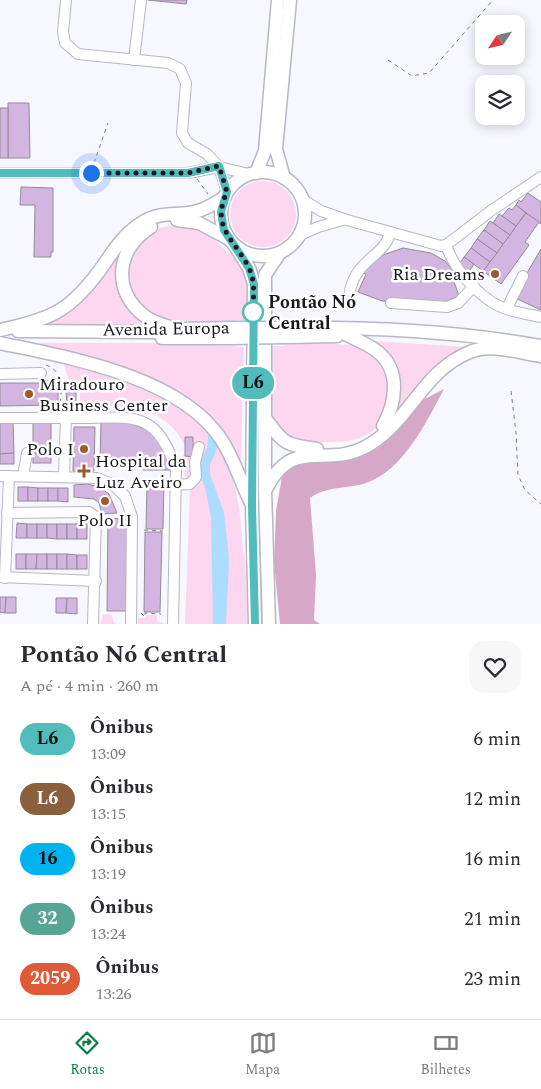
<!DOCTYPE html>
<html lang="pt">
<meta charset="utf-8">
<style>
:root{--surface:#fff;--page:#f7f7f7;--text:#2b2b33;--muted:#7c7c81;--line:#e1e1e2;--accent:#0b8043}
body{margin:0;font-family:Spectral,serif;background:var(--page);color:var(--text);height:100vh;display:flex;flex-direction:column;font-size:19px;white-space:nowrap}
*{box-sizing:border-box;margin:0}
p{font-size:16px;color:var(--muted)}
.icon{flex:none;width:28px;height:28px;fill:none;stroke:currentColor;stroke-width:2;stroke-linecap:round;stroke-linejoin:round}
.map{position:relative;height:624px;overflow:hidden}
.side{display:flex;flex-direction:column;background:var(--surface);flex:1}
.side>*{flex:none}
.badge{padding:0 10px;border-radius:16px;font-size:18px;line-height:32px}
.needle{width:32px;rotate:235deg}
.controls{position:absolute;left:475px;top:15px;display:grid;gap:10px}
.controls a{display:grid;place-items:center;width:50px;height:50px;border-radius:10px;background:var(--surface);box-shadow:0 2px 12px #0003;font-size:25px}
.you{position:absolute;width:25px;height:25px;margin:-12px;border:4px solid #fff;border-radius:50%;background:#1a73e8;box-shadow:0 0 0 8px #1a73e833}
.map>.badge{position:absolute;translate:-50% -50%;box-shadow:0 0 0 2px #fff}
.round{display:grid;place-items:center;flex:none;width:52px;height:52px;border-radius:15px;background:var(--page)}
.head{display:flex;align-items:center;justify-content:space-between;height:85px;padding:0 20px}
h1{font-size:24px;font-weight:700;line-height:38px}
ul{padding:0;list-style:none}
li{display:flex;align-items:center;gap:15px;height:60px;padding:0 20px}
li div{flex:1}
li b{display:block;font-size:19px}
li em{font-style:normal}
li .badge{min-width:55px;font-weight:700;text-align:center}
.menu{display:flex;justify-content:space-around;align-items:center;height:70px;border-top:1px solid var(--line);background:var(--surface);font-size:14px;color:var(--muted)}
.menu a{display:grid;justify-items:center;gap:2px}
.menu .selected{color:var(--accent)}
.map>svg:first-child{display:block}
</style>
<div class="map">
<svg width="541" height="624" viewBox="0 0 541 624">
<rect width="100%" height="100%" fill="#f7f7ff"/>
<g fill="#fcd7ef">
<circle cx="263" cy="214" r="33"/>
<polygon points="172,225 190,226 209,234 240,265 247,282 248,320 233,320 233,323 169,320 148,312 134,296 126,278 127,263 143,238 160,228"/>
<polygon points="124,243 118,277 151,326 43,326 69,311"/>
<path d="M372,341L468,347L396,416C408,379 397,369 372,341Z"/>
<polygon points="27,343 180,343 244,347 241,459 239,459 217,421 196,402 174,388"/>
<path d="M285,343C303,344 336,342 353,346C382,354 393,381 386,408C384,417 382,424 374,430C357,443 339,442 319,442C304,442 289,441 278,428C266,412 272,367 272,346H285Z"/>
<path d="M64,364C94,373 137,381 163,395C230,431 239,482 243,552L245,556L248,624H185L190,490V483L186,482L183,455L187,453C186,445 181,439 177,433C153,402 114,406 80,406V392L76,385H70Z"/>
<polygon points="107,614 112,615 114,623 117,624 100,624 103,615"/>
<polygon points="146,615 157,615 157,621 166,624 138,624 138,618 145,618"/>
</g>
<path fill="#d6a7c6" d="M444,389C427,421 403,471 366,483C348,489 325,486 310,498L316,575L314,620L320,624H280L274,562L276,511L282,477L296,464L308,461L354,459L378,448L394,434L417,403Z"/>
<polygon fill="#acdcff" points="209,431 218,442 215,454 210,464 210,474 224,512 229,560 226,624 213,624 211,517 205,487 199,474 201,460 207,448"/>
<g fill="#d3b5e2" stroke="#938c97">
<polygon points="148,0 187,0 186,4"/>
<polygon points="8,103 29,103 30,158 8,158"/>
<rect x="0" y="108" width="8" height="50"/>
<polygon points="21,187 53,188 53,252 51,252 51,257 34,257 35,205 20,205"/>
<polygon points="528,193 541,202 541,224 516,205 519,200 521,202"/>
<polygon points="516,205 526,213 516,226 502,216 509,208 512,210"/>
<polygon points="526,213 539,222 525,242 529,245 501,284 483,271"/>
<polygon points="499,214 516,226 510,235 493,223"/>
<polygon points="490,221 510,235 503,244 484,230"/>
<polygon points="484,230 503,244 497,253 477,239"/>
<polygon points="477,239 497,253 490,262 471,248"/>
<polygon points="403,248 431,253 445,261 454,272 451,273 459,296 440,304 382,301 358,292 366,274 363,273 372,263 383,255"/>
<polygon points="471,248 490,262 483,271 464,257"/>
<polygon points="541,249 541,310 513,297"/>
<polygon points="464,257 474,264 468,273 460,263"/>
<polygon points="46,381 58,381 58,405 0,406 0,383 46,383"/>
<polygon points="76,390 76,404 67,405 66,391"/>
<polygon points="13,420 14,453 0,454 0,421"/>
<rect x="33" y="420" width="18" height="33"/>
<polygon points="101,421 126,422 149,430 163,445 172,470 143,470 142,467 100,464"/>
<polygon points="74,427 95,427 94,471 73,471"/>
<polygon points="185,437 193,437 193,457 185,456"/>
<polygon points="14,453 14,464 0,464 0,454"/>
<rect x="33" y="453" width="18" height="10"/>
<polygon points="164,480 163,529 146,529 147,482"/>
<polygon points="87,484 99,487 109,494 117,513 102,514 99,503 94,499 74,497 74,485"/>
<rect x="18" y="487" width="10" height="14"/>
<polygon points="28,487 38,488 38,501 28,501"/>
<rect x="38" y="488" width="10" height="13"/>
<rect x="48" y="488" width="10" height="13"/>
<polygon points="58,488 68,488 68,502 58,501"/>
<polygon points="108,518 127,519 126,611 107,611"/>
<polygon points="17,523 27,524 27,538 16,538"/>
<rect x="27" y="524" width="10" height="14"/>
<rect x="37" y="524" width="10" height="14"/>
<polygon points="47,524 57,524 57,539 47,538"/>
<rect x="57" y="524" width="10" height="15"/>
<rect x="67" y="524" width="10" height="15"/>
<rect x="77" y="524" width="10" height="15"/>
<polygon points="145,532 162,532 160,612 144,612"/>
<rect x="16" y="554" width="10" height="15"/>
<polygon points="26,554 37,554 36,569 26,569"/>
<polygon points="37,554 47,554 47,569 36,569"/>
<rect x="47" y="554" width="10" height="15"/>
<rect x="57" y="554" width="10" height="15"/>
<polygon points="67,554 77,555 77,569 67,569"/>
<rect x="77" y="555" width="10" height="14"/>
<polygon points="0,597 6,597 5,613 0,612"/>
<polygon points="6,597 16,597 16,613 5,613"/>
<polygon points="56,598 67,598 66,613 56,613"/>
<polygon points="67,598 77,598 77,614 66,613"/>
</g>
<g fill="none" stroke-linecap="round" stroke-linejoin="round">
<defs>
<g id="minor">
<polyline points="66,0 63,32 65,43 78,54 168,63 180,69 186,83 182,133 188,143 207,154 219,167 227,192"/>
<polyline points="134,60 141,0"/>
<polyline points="0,173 188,173 219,167 249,174"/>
<polyline points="302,199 321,211 347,220 441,246 446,245 492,210 541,177"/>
<polyline points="300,235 318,227 343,220"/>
<path d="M446,245C454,269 477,295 499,306C511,312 528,314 541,317"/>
<path d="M350,291C356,259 385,256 390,233"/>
<polyline points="391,303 447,307 458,303 474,286"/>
<polyline points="507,308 523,276"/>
<polyline points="0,374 41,373"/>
<path d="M0,418C26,418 51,418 77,418C131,418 157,408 176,470L173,624"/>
<polyline points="0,476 97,478 112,484 125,496 132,517 131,624"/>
<polyline points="23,476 27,453"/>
<polyline points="64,476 66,418"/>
<polyline points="176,485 190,484 196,477 195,462 199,447"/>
<polyline points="7,513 89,512 96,517 93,624"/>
<polyline points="0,577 96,581"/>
<polyline points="5,578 9,476"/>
</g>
<g id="major">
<circle cx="263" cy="214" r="42"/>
<polyline points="256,173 265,151 278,0"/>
<polyline points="284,178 276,149 290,0"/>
<polyline points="177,220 199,223 229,239"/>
<path d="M151,227C116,248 111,292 146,317C154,323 164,325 174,328"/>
<polyline points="235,246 249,268 254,284 252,506 255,624"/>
<path d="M284,328C371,327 456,331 541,346"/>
<path d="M0,330C54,319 73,309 105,263C115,248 127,231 143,222C160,211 176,216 194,212C205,210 215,203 225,197"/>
<polyline points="18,331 157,332 179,329 233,328"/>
<path d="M347,335C357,340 370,345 378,352C401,371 396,403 383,426"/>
<polyline points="285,337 337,336"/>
<polyline points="162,338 233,338"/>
<path d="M0,343C70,358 179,376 221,439C234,459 240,480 250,501"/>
<path d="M265,418C284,444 285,445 317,449"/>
<path d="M266,489C294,434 324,470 367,446C409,423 423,370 470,352C492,343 518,353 541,356"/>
<polyline points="269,624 265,490 265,275 279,254"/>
</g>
</defs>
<use href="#minor" stroke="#b8b7c4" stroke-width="12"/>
<use href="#major" stroke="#b8b7c4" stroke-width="15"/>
<g stroke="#7e7e85" stroke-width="1" stroke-dasharray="4 4" stroke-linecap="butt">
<polyline points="388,60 412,76 429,73 493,0"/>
<polyline points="94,163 108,123"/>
<polyline points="197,179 208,194"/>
<path d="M46,365C65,371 61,393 60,409"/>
<polyline points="511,391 516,433 518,475 525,490 541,504"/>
<polyline points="144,530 163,531"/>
<polyline points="141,613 145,617 145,613 161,614"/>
</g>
<use href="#minor" stroke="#fff" stroke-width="10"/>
<use href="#major" stroke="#fff" stroke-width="12"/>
<defs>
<g id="major-bridge">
<polyline points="233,328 284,328"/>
<polyline points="233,338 285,337"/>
</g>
</defs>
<use href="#major-bridge" stroke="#b8b7c4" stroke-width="15" stroke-linecap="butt"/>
<use href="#major-bridge" stroke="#fff" stroke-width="12"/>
</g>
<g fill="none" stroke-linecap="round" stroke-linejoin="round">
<defs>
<polyline id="line" points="0,173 188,173 219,166 227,192 221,212 224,230 249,268 254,284 252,506 255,624"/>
</defs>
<use href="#line" stroke="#fff" stroke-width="11"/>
<use href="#line" stroke="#52bcbc" stroke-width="8"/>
<path stroke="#18181d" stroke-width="5" stroke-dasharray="0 9" d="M91,173H188L219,166L227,192C210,228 235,239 249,268C256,282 253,299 253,314V312"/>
</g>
<g fill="#9e5b2a" stroke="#fff" stroke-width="2">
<circle cx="495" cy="274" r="5"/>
<circle cx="29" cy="394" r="5"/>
<circle cx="84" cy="449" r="5"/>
<path d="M81.5 463.5h5v5h5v5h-5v5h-5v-5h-5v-5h5z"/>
<circle cx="105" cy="501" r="5"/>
</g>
<circle fill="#fff" stroke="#52bcbc" stroke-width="2.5" cx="253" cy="312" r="10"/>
<g text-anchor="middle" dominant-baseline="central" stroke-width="5" stroke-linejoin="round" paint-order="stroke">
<g font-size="18" fill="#18181d" stroke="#fff" text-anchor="end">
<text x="485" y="274">Ria Dreams</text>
<text x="39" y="384" text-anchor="start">Miradouro<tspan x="39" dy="21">Business Center</tspan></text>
<text x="74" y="449">Polo I</text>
<text x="95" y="461" text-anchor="start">Hospital da<tspan x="95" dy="21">Luz Aveiro</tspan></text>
<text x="105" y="520" text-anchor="middle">Polo II</text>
</g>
<g font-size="18" font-weight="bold" fill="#18181d" stroke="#fff" text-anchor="start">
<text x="268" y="302">Pontão Nó<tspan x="268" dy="21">Central</tspan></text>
</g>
<g font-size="18" fill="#18181d" stroke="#fff">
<text transform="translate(166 329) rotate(-1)">Avenida Europa</text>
</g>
</g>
</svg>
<div class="controls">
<a><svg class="needle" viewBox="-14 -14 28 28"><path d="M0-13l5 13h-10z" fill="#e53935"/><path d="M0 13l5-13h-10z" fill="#7c7c81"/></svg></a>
<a><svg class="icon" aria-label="layers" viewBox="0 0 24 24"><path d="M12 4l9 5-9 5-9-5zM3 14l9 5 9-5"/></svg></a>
</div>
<div class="you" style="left:91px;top:173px"></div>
<b class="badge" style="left:253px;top:383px;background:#52bcbc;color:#111">L6</b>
</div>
<section class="side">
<div class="head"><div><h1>Pontão Nó Central</h1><p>A pé · 4 min · 260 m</p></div><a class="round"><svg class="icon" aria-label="heart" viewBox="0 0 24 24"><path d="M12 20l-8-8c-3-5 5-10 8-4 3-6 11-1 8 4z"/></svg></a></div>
<ul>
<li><span class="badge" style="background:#52bcbc;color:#111">L6</span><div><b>Ônibus</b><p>13:09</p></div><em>6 min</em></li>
<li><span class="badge" style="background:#8b5e3c;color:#fff">L6</span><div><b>Ônibus</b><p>13:15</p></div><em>12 min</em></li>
<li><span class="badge" style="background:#00b3ef;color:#111">16</span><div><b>Ônibus</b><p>13:19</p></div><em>16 min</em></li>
<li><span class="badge" style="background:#57a595;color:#fff">32</span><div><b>Ônibus</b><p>13:24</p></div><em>21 min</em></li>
<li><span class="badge" style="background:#df5b35;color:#fff">2059</span><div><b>Ônibus</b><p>13:26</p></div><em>23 min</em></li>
</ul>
</section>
<nav class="menu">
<a class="selected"><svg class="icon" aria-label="directions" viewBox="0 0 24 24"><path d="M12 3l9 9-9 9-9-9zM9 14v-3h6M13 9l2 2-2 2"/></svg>Rotas</a>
<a><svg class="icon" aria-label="map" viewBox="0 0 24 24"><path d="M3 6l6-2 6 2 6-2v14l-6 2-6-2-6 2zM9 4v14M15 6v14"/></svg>Mapa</a>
<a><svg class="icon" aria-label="tickets" viewBox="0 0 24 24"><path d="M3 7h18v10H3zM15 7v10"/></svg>Bilhetes</a>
</nav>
